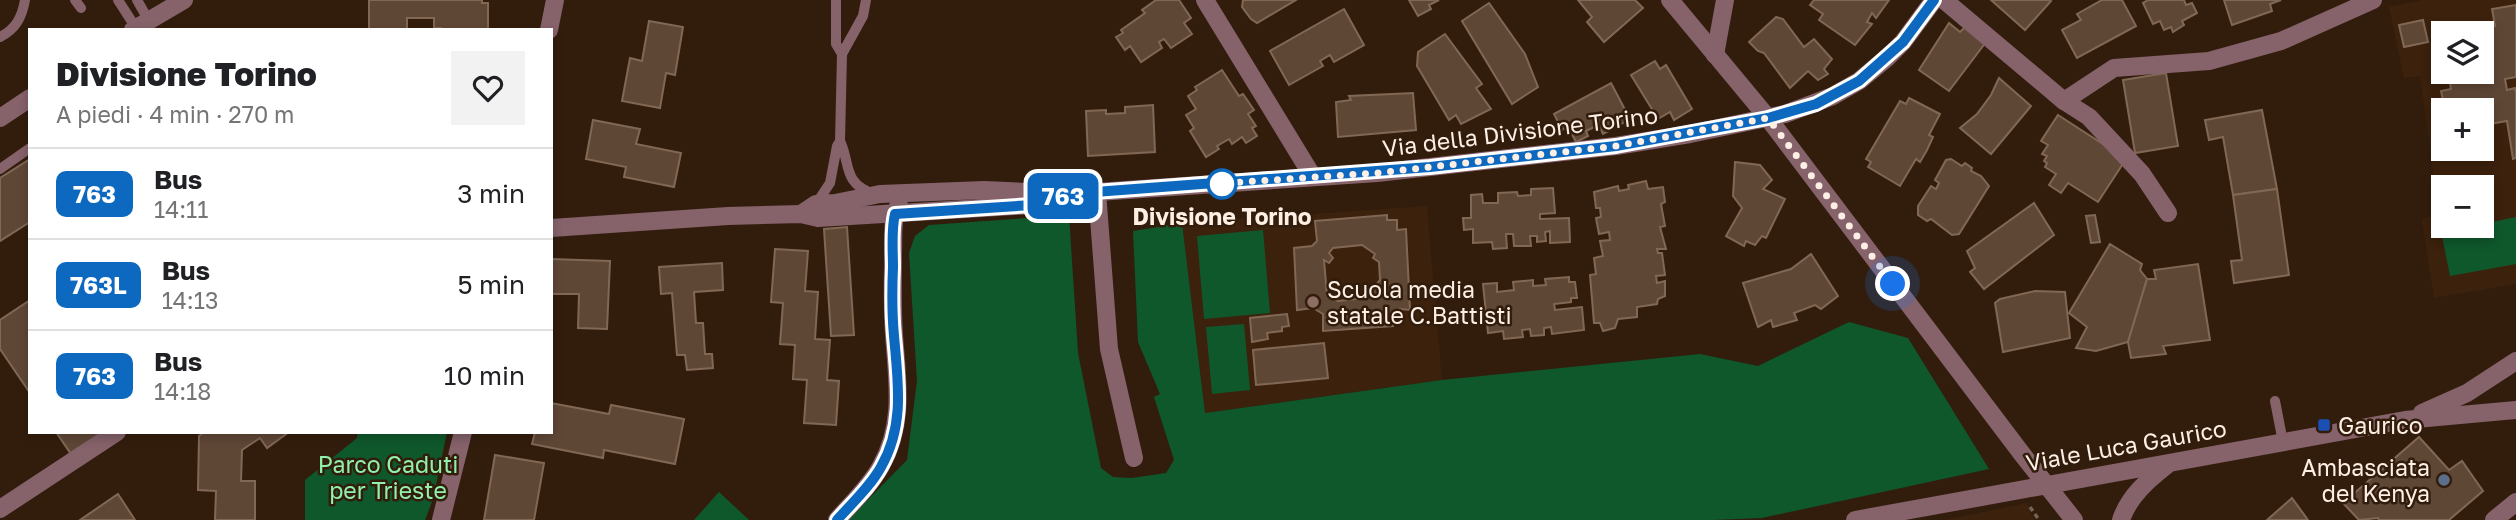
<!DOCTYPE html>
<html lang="it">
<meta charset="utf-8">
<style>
:root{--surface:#fff;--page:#f2f2f2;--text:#202124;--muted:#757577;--line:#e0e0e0}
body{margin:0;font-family:"Golos Text",sans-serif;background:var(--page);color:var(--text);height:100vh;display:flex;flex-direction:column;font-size:26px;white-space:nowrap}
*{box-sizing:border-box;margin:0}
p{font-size:23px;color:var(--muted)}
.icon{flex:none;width:38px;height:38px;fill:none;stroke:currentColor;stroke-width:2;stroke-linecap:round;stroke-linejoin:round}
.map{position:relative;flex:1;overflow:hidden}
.side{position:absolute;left:28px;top:28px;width:525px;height:406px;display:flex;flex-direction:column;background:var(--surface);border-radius:0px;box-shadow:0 4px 10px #0003}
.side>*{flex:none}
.badge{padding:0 14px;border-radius:10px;font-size:24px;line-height:46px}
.fabs{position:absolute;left:2431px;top:21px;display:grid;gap:14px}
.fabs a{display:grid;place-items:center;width:63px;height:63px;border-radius:0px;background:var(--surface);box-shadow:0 4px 10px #0003;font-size:35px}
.you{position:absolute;width:35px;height:35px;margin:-18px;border:5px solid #fff;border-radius:50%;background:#1a73e8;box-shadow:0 0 0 10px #1a73e833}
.map>.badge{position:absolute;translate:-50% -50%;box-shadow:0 0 0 4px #fff}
.round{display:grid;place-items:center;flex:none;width:74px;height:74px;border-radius:0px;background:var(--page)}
.overview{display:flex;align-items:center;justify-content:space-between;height:119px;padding:0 28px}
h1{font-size:33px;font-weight:800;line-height:52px}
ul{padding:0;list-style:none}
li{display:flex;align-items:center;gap:21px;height:91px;padding:0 28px;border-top:2px solid var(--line)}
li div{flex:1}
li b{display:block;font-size:26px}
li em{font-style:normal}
li .badge{min-width:77px;font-weight:700;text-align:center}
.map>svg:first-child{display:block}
</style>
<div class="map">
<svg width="2516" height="520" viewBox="0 0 2516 520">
<rect width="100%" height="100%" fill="#321d0d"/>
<g fill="#3c210c" fill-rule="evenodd">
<path d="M2423,0H2516V284L2434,298L2422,219L2439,214L2420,76L2404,78L2389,7ZM2443,33H2482V72H2443ZM2443,110H2482V149H2443ZM2443,187H2482V226H2443Z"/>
<polygon points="1427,206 1442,380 1205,413 1182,223"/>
<polygon points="2027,503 2034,520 1944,520"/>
</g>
<g fill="#0f582c">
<polygon points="1069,215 1078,353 1101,468 1113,477 1132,478 1166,473 1174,460 1154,397 1160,394 1138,342 1133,231 1182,223 1205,413 1442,380 1700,354 1758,366 1849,322 1908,338 1989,469 1762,518 1713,520 848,520 907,460 917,381 909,253 915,236 929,225"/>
<polygon points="2516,217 2516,264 2450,276 2441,231 2482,226 2482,224"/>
<polygon points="1263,230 1270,313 1204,319 1197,236"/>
<polygon points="1244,324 1250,390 1212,394 1206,327"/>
<polygon points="358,432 447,432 433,499 425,520 305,520 305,480 357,438"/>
<polygon points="719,492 749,520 694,520"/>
</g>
<g fill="#5f4736" stroke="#816855" stroke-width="2" fill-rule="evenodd">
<polygon points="369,0 482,0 482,3 488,3 488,30 441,30 441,28 434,28 434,18 407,18 407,30 369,30"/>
<polygon points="1156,0 1179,0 1191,18 1184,23 1192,34 1171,48 1164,39 1159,42 1162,48 1141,62 1130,46 1125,50 1116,37 1123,33 1121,30 1145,13 1142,10"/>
<polygon points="1243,0 1296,0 1257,23 1251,19 1242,7"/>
<polygon points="1409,0 1439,0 1429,5 1431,9 1418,16"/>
<polygon points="1578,0 1635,0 1643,8 1604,42 1587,22 1592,17"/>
<polygon points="1814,0 1889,0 1876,18 1872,13 1867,22 1872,24 1855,45 1819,20 1823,14 1810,5"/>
<polygon points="1991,0 2050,0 2051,1 2025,30"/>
<polygon points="2102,0 2122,0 2136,26 2077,58 2062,30 2081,20 2077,14"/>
<polygon points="2148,0 2184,0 2186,5 2192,3 2197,13 2182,21 2184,25 2173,32 2171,27 2164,30 2160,21 2153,24 2143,3"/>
<polygon points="2224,0 2281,0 2270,4 2272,11 2232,25"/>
<polygon points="1489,3 1525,54 1538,87 1512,104 1462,21"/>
<polygon points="2516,5 2516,77 2505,79 2507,90 2515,88 2516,93 2516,158 2513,159 2507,121 2484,125 2488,148 2452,154 2451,149 2482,149 2482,110 2445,110 2441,91 2451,89 2448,72 2482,72 2482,67 2488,65 2482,28 2495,26 2492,9"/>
<polygon points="1344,9 1364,45 1334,62 1330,55 1320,61 1323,66 1289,85 1270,51"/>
<polygon points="1776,17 1783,19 1804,47 1814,39 1832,59 1824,69 1828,74 1818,80 1808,71 1790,88 1764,53 1758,51 1749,42"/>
<polygon points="2423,20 2428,42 2404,47 2399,25"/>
<polygon points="649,21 683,27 675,75 666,73 660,108 622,101 630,58 642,61"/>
<polygon points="1949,23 1960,32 1965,27 1986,42 1949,91 1919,70"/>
<polygon points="1445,34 1482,84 1476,88 1491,109 1461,124 1456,115 1449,120 1417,66 1418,52"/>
<polygon points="1655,61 1660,69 1666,65 1692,109 1674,120 1670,112 1658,119 1631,75"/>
<polygon points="1222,70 1239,96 1243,94 1254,110 1248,114 1256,126 1252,128 1257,136 1246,143 1242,137 1232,144 1229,139 1217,146 1219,149 1206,157 1190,131 1194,128 1186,115 1196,109 1188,96 1197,90 1195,87"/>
<polygon points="2166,73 2178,146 2135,153 2123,80"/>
<polygon points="1999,78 2031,106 1991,154 1960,128 1977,114 1991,95"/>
<polygon points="1611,83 1630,119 1603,134 1598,125 1586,131 1588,136 1576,142 1568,127 1562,130 1554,114"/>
<polygon points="1413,93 1416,130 1338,137 1336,102 1351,100 1349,96"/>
<polygon points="1909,98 1940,114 1929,135 1933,137 1927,150 1920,162 1916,159 1900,186 1868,167 1871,162 1866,159 1900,101 1906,104"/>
<polygon points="1153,105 1155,152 1088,156 1086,111 1106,110 1106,114 1125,113 1125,107"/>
<polygon points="2262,110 2277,189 2233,195 2223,137 2209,140 2205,120"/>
<polygon points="2058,115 2126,159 2098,202 2068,183 2061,193 2049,185 2056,174 2045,167 2047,163 2044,161 2047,156 2042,154 2048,145 2041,141"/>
<polygon points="593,120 640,129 636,144 681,153 674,187 624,177 626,167 586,159"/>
<polygon points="30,159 30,222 0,241 0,178"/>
<polygon points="1951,159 1962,166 1965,163 1972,168 1971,171 1981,176 1989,186 1959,234 1952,235 1931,219 1927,221 1918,215 1918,206 1931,186 1936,189 1939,183 1935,180 1946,160"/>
<polygon points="1735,162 1760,165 1772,180 1763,189 1785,199 1766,238 1762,236 1755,245 1746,241 1744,246 1726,236 1742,208 1733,196"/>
<polygon points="1646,181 1648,189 1663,187 1665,202 1661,204 1665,226 1660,227 1666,249 1657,249 1658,253 1662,253 1665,275 1656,276 1657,283 1665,281 1665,296 1658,299 1657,304 1637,307 1637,317 1618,319 1615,328 1603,331 1600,323 1594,323 1590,275 1596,274 1594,258 1603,256 1600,241 1610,240 1609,232 1599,234 1596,218 1601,217 1600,208 1596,208 1594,192 1618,186 1619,191 1629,189 1628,185"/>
<polygon points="1553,188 1555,213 1540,214 1540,219 1569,218 1570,242 1550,243 1550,231 1545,232 1546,241 1537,242 1537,236 1530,236 1531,246 1514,246 1513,234 1506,234 1507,248 1493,249 1492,242 1473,243 1473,229 1464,230 1463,218 1471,218 1471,195 1482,194 1483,203 1498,203 1498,193 1517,192 1518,196 1531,195 1531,189"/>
<polygon points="2277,189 2289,275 2234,283 2231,261 2242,260 2233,195"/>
<polygon points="2034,203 2054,235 1984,289 1970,272 1975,268 1967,251"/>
<path d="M1387,215V220H1397V230L1406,229L1410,310L1399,309L1393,315V326L1323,331V314L1313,308L1297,310L1294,248L1312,246L1317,241L1315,221ZM1362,245L1375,254L1373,258L1379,262L1380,280L1365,298L1338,301L1327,295L1324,260L1329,263L1333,258L1329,253L1333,248Z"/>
<polygon points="2095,215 2100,242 2091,243 2086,216"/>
<polygon points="847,227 854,335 831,336 824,229"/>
<polygon points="2110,244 2142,264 2140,270 2147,279 2128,342 2096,351 2076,348 2087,327 2069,313"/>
<polygon points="775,249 808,251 805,291 818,292 815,339 830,340 827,380 839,381 836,425 804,423 807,380 793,379 795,345 780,344 783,303 771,302"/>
<polygon points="1811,254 1838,296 1821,309 1815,305 1794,313 1797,320 1773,327 1771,320 1758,327 1743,283 1791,269"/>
<polygon points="551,259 610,261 607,329 578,328 579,294 551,294"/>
<polygon points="722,263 723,290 694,292 696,323 703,323 705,354 712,354 713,368 687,370 685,355 677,355 672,293 661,294 659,267"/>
<polygon points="2198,264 2210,340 2163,346 2166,354 2131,358 2128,342 2147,279 2156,279 2154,270"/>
<polygon points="1569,277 1569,282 1575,282 1577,298 1571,298 1571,302 1554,304 1555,310 1582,307 1584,330 1552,334 1551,327 1544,328 1544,335 1531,336 1530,329 1522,330 1523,337 1504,339 1503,331 1488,333 1483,284 1497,283 1497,292 1514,290 1513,282 1533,280 1533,286 1546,285 1545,279"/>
<polygon points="2035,291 2065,292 2070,338 2003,352 1995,303 2000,299"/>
<polygon points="30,300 30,393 0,349 0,320"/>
<polygon points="1287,314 1289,326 1282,327 1282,331 1267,333 1268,339 1252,342 1250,318"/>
<polygon points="1324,343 1328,378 1256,385 1253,350"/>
<polygon points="551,403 609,414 611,405 684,419 675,464 604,450 603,458 532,444 535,432 551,432"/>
<polygon points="56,432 104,432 71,454"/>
<polygon points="204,432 289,432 267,448 260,438 242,450 241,481 255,481 255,520 215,520 216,491 198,490 199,436"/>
<polygon points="2419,437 2449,470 2462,461 2483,491 2449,520 2379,520 2378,518 2359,520 2343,503"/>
<polygon points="495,455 544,463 534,520 484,520"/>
<polygon points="118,494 135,520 80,520"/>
<polygon points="2292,498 2308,520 2267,520"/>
</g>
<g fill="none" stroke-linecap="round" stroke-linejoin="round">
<polyline stroke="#756254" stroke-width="3.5" stroke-dasharray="5 3.5" stroke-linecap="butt" points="2030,507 2039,520"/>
<g stroke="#86626b" stroke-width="10">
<polyline points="75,0 81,8"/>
<polyline points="118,0 136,28"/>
<polyline points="137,0 149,21"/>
<polyline points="836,0 836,44 842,54"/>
<path d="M866,0L863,16L842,54L840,141C851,164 842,183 874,194"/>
<path d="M0,37C16,29 22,17 25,0"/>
<polyline points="0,169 30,148"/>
<polyline points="816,204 830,183 837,146 840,141"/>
<polyline points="2275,401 2283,442"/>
</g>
<g stroke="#86626b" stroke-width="18">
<polyline points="1205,0 1313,177"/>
<polyline points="1670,0 1768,118 2022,454 2074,520"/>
<polyline points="1944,0 2064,101 2089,117 2142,174 2168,213"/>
<polyline points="133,30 184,0"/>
<polyline points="549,30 555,0"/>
<polyline points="1715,55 1725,0"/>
<polyline points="2064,101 2114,68 2209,61 2281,41 2373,0"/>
<polyline points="0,118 30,98"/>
<polyline points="1097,192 1109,349 1134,458"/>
<polyline points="801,214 816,204 835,203 880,194 984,190 1068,194 1377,173 1616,146 1690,134 1785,114 1833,96 1859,81 1888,57 1903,42 1934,0"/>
<polyline points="551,228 728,216 801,214 818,218 1032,205 1060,197"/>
<polyline points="2422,413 2467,393 2516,361"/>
<polyline points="0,509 117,432"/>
<polyline points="441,520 463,432"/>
<path d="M837,520C852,503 870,486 881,466C905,423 897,380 894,334C892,307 893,279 893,252C894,238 891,217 899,205"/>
<polyline points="1855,520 2405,420 2516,410"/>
<path d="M2121,520C2129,496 2148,480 2167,465"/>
<polyline points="2494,520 2516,502"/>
</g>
</g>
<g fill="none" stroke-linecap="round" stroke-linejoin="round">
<defs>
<path id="line" d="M837,520C852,503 870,487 881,467C905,425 898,382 894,336C892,314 892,290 893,267C893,250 891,230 895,214L1032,205L1068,194L1430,167L1616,146L1768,118L1816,104L1859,81L1903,42L1934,0"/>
</defs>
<use href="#line" stroke="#fff" stroke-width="16"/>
<use href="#line" stroke="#0c69bf" stroke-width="10"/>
<polyline stroke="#feefe5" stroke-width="7" stroke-dasharray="0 12.6" points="1222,184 1212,184 1377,173 1616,146 1768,118 1893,284"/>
</g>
<circle fill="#fff" stroke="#0c69bf" stroke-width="3.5" cx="1222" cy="184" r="14"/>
<circle fill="#8d6e63" stroke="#321d0d" stroke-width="2.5" cx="1313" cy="302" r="7"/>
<rect fill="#1a4fb4" stroke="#321d0d" stroke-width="2.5" x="2317" y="418" width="14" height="14" rx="3.5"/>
<circle fill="#5c6f8a" stroke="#321d0d" stroke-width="2.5" cx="2444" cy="480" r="7"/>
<g text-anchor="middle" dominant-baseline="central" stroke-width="5" stroke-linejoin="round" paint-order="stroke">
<g font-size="23" fill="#feefe5" stroke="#321d0d">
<text transform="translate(1520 131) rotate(-7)">Via della Divisione Torino</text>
<text transform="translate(2126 445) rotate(-10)">Viale Luca Gaurico</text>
</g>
<g font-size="23" font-weight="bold" fill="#feefe5" stroke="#321d0d">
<text x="1222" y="216">Divisione Torino</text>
</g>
<g font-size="23" fill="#feefe5" stroke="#321d0d" text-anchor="start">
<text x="1327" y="289">Scuola media<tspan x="1327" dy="26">statale C.Battisti</tspan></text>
<text x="2338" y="425">Gaurico</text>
<text x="2430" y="467" text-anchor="end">Ambasciata<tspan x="2430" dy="26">del Kenya</tspan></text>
</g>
<g font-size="23" fill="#90f1aa" stroke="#321d0d">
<text x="388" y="464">Parco Caduti<tspan x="388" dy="26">per Trieste</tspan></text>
</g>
</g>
</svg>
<div class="fabs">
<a><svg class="icon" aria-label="layers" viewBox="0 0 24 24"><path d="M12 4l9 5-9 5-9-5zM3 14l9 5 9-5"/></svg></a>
<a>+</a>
<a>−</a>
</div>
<div class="you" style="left:1893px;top:284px"></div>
<b class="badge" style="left:1063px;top:196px;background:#0c69bf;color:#fff">763</b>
<section class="side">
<div class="overview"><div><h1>Divisione Torino</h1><p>A piedi · 4 min · 270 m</p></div><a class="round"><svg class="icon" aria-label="heart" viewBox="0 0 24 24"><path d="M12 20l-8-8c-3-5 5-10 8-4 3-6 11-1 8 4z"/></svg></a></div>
<ul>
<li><span class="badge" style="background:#0c69bf;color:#fff">763</span><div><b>Bus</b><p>14:11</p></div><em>3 min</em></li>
<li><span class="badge" style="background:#0c69bf;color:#fff">763L</span><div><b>Bus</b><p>14:13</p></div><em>5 min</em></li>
<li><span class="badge" style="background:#0c69bf;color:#fff">763</span><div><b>Bus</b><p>14:18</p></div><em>10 min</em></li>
</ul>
</section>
</div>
